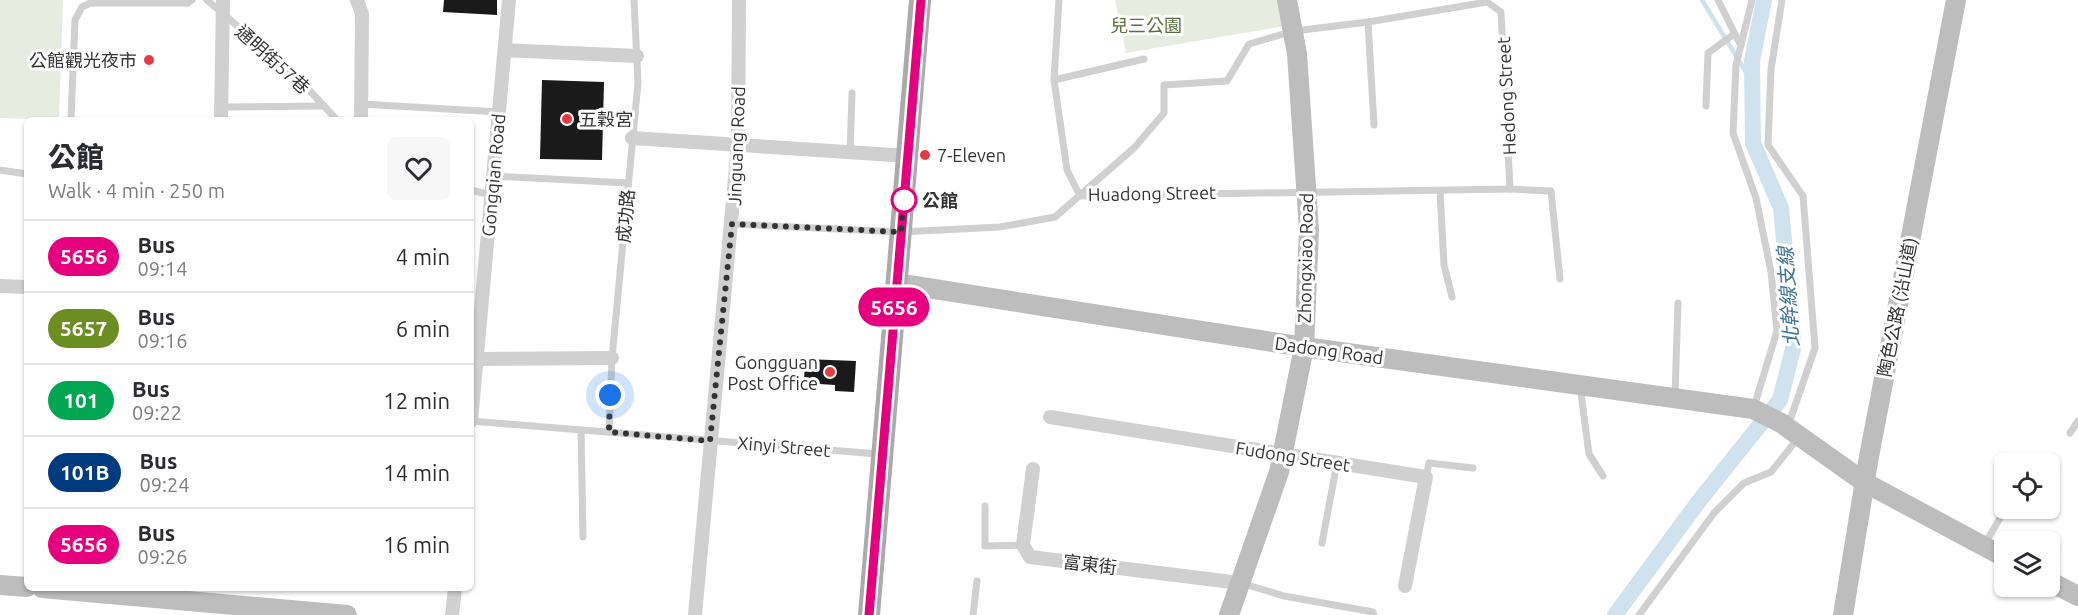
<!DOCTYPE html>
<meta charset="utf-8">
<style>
:root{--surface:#fff;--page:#f7f7f7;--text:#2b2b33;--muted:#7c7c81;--line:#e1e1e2}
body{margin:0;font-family:Ubuntu,"Noto Sans TC",sans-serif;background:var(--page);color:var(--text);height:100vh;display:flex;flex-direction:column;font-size:22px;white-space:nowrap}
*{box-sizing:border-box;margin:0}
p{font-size:20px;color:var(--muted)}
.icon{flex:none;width:33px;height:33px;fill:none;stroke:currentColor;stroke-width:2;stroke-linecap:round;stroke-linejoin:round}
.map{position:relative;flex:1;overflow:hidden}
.side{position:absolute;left:24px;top:117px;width:450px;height:474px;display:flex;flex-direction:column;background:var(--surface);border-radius:9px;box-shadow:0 2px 4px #0004}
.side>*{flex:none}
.badge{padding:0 12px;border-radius:20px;font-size:21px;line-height:39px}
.buttons{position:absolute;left:1994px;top:453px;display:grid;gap:12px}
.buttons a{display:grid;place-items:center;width:66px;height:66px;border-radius:9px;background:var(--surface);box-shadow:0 2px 4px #0004;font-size:30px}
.you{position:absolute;width:30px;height:30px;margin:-15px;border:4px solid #fff;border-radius:50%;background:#1a73e8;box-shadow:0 0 0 9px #1a73e833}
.map>.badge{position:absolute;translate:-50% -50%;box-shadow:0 0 0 3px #fff}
.round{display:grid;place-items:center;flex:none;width:63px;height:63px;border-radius:9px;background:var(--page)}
.summary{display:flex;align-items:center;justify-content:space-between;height:102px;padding:0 24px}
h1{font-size:28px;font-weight:800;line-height:45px}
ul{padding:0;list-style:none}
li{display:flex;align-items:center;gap:18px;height:72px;padding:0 24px;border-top:2px solid var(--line)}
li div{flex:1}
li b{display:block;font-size:22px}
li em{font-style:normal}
li .badge{min-width:66px;font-weight:700;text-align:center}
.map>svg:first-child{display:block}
</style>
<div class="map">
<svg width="2078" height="615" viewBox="0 0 2078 615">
<rect width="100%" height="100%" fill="#fff"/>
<g fill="#e6ecdf">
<polygon points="0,0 63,0 59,120 0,118"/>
<polygon points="1115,0 1279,0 1285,26 1126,53"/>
</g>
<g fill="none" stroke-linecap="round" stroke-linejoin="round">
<polyline stroke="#cfe2ee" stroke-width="4.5" points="1702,0 1752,82"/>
<polyline stroke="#cfe2ee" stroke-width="16" points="1615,615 1699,501 1780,400 1794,345 1781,208 1753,143 1752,61 1764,0"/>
</g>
<g fill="#1a1a1a">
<polygon points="444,0 497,0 497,15 443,12"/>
<polygon points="542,80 604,82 602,160 540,159"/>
<polygon points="805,359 856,361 854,392 835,391 835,385 804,383"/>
</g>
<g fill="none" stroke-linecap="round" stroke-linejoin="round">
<g stroke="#d0d0d0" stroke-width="7">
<polyline points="207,0 296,76 337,120"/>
<polyline points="1718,0 1741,46"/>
<polyline points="1752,0 1736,65 1733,133 1756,198 1771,272 1777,331 1754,407"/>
<polyline points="1782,0 1771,69 1768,145 1803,196 1815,348 1788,426"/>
<polyline points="1368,22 1374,125"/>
<polyline points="1054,80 1144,59"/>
<polyline points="361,104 499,112"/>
<polyline points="1706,106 1708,53 1734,34"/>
<polyline points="221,107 324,106"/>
<polyline points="71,120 75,20 82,7 90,3 188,3 192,0"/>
<polyline points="850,154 852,93"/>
<polyline points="0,170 27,174"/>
<polyline points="493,176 628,183"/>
<polyline points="1510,189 1551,191 1560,279"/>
<polyline points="471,190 491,195"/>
<polyline points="1440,191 1444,265 1452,297"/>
<polyline points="732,224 901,232 1000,227 1055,217 1134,148 1164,113 1164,85 1227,81 1249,44 1294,31 1368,22 1487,2 1501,12 1510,189 1080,196 1067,170 1054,80 1059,0"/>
<polyline points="1580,386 1589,454 1603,476"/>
<polyline points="1675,395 1678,303"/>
<polyline points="471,421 878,454"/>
<polyline points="581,430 583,537"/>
<polyline points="609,432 612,358 638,83 634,0"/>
<polyline points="2070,433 2078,421"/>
<polyline points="1426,477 1429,463 1473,468"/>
<polyline points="985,506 985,546 1023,545"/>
<polyline points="1322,543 1337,463"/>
<polyline points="1984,545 2006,508"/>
<polyline points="1241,583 1284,596 1373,612 1374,615"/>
<polyline points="973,615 977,581"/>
<polyline points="1639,615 1714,513 1744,483 1771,472 1799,437"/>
</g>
<g stroke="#d0d0d0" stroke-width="14">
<polyline points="357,0 362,14 361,120"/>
<polyline points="505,50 637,56"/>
<polyline points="221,120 223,0"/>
<polyline points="632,138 908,156"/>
<polyline points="0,286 27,287"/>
<polyline points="471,359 612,358"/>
<polyline points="1050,417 1426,477 1405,586"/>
<polyline points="471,421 509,0"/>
<polyline points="1033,469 1023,545 1030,557 1240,583"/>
<polyline points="452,615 455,588"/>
<polyline points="695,615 738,145 739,0"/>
</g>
<g stroke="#bdbdbd" stroke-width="20">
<polyline points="896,283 1304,347 1753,409 1781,423 1864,482 2004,557"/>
<polyline points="2049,581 2078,596"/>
<polyline points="0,585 27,587"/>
<polyline points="42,588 347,615"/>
<polyline points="1229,615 1279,472 1304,347 1309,230 1297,54 1287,0"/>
<polyline points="1843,615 1868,462 1956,0"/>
</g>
<polyline stroke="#ababab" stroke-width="22" points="869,615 920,0"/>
</g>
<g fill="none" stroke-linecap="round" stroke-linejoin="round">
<defs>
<polyline id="line" points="869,615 921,0"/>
</defs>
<use href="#line" stroke="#fff" stroke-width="14"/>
<use href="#line" stroke="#e6007e" stroke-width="9"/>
<polyline stroke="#333" stroke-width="6" stroke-dasharray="0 10.8" points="610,395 609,432 710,441 732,224 901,232 904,194 904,200"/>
</g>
<g fill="#e63946" stroke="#fff" stroke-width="2">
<circle cx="149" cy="60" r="6"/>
<circle cx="567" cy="119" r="6"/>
<circle cx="925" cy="155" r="6"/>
<circle cx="830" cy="372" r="6"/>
</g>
<circle fill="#fff" stroke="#e6007e" stroke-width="3" cx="904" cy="200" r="12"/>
<g text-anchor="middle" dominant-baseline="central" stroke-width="6" stroke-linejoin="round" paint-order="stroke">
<g font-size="18" fill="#56703f" stroke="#fff">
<text x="1146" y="25">兒三公園</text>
</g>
<g font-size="18" fill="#333" stroke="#fff">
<text transform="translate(273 59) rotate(42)">通明街57巷</text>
<text transform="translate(1506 96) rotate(-93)">Hedong Street</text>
<text transform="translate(736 146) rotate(-88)">Jinguang Road</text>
<text transform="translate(493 175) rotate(-85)">Gongqian Road</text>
<text transform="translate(1152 193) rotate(-1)">Huadong Street</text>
<text transform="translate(625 216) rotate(-85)">成功路</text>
<text transform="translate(1305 258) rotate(-89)">Zhongxiao Road</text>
<text transform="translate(1897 307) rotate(-79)">陶色公路 (沿山道)</text>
<text transform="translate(1329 350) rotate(8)">Dadong Road</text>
<text transform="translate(784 446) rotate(5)">Xinyi Street</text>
<text transform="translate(1293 456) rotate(9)">Fudong Street</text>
<text transform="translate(1090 564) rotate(7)">富東街</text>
</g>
<g font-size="18" fill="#333" stroke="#fff" text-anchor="end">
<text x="137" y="60">公館觀光夜市</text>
<text x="579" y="119" text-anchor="start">五穀宮</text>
<text x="937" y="155" text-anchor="start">7-Eleven</text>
<text x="818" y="362">Gongguan<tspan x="818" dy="21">Post Office</tspan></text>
</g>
<g font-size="18" font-weight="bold" fill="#333" stroke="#fff" text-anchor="start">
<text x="922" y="200">公館</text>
</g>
<g font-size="20" font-style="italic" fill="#3f7597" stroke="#fff">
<text transform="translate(1788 297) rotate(-94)">北幹線支線</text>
</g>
</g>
</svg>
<div class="buttons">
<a><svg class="icon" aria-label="locate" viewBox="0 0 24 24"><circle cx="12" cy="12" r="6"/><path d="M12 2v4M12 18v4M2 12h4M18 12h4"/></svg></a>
<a><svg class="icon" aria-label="layers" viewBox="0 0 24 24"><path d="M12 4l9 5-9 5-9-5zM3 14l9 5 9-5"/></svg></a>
</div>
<div class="you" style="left:610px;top:395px"></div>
<b class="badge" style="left:894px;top:307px;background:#e6007e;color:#fff">5656</b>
<section class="side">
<div class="summary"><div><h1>公館</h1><p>Walk · 4 min · 250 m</p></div><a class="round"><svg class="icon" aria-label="heart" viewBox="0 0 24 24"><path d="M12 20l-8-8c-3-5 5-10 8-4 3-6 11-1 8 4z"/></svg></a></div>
<ul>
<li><span class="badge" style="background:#e6007e;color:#fff">5656</span><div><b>Bus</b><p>09:14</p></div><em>4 min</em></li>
<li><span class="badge" style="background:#6b8e23;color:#fff">5657</span><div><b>Bus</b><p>09:16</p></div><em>6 min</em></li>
<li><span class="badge" style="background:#00a651;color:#fff">101</span><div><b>Bus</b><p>09:22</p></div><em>12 min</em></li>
<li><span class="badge" style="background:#003b80;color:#fff">101B</span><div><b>Bus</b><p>09:24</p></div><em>14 min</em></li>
<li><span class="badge" style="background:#e6007e;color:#fff">5656</span><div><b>Bus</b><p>09:26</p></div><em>16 min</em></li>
</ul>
</section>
</div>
